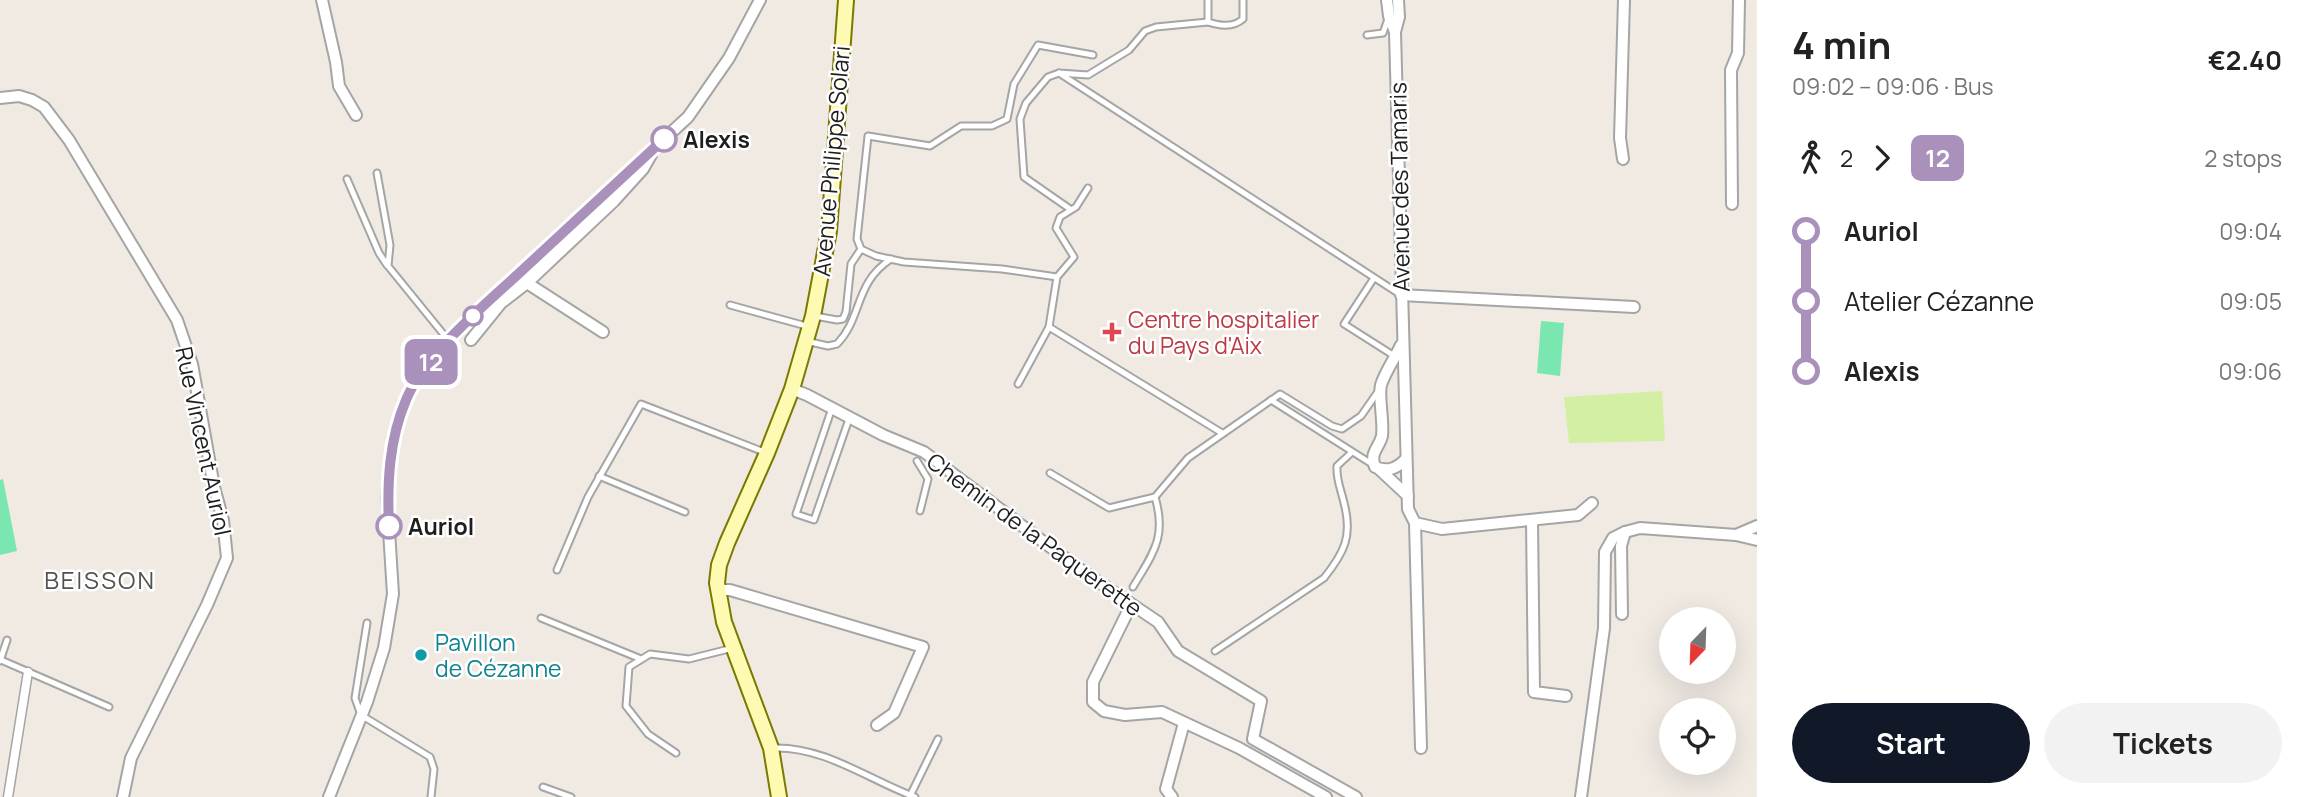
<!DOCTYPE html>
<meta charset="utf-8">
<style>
:root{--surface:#fff;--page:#f2f2f2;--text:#222;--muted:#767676;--accent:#111827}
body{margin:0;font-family:Manrope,sans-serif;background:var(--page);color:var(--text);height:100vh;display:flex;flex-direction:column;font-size:26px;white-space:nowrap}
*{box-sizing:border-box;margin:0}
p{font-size:23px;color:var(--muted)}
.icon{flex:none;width:38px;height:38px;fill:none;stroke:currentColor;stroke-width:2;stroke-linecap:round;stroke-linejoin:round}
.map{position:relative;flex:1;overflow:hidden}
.sheet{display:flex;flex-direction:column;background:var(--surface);width:560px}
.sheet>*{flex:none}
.badge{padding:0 14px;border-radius:10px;font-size:24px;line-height:46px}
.needle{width:46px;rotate:203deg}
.fabs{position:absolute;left:1659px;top:607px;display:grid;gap:14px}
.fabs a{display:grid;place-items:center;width:77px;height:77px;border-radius:50%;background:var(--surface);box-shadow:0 7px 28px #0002;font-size:35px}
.map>.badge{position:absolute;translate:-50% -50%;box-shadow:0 0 0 4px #fff}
.legs{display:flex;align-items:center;gap:10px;height:77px;padding:0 35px;font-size:23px}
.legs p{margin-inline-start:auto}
.overview{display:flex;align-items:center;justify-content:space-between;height:119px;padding:0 35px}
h1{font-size:38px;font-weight:700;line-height:52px}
.primary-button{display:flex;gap:14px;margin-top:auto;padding:14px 35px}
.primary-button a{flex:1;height:80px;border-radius:42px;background:var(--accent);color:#fff;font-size:28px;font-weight:700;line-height:80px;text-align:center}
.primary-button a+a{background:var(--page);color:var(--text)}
ul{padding:0 35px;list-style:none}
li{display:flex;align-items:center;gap:24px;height:70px;font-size:26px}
li i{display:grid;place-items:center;width:10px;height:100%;margin:0 9px;background:currentColor}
li i::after{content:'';width:18px;height:18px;margin:-9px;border:5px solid;border-radius:50%;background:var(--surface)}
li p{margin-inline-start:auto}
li:first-child i{background:linear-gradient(#0000 50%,currentColor 0)}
li:last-child i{background:linear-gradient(currentColor 50%,#0000 0)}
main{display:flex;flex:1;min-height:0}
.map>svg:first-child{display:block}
</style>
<main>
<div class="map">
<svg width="1757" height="797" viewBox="0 0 1757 797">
<rect width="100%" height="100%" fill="#f0eae3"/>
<polygon fill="#d2efa4" points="1662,391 1665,441 1569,443 1564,397"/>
<g fill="#79e7af">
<polygon points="1541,321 1564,323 1560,376 1537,373"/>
<polygon points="3,479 17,551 0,555 0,480"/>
</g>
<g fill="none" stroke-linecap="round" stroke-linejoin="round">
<defs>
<g id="service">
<path d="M1208,0V22C1220,26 1233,28 1243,19V0"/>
<polyline points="1367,35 1383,33 1388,19"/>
<polyline points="1059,73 1401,295"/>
<polyline points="377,173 390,245 388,266 449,341"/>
<polyline points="347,179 379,253 387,265"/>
<polyline points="1070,209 1024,177 1020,119 1026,103 1048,77 1059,73 1088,75 1129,50 1145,31 1156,27 1208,22"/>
<polyline points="1057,277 1002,269 904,262 876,256 861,249 857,239 868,136 930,146 961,126 992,126 1007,119 1014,84 1038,45 1093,55"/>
<polyline points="1374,278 1344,324 1396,357"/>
<polyline points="730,305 810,327"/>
<polyline points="815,316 837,320 843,319 846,312 851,264 861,249"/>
<polyline points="1049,327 1222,433"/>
<path d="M806,341L828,346L837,344C863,317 854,283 891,259"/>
<polyline points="1018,384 1049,327 1057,277 1074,257 1056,228 1060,217 1076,207 1088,188"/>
<polyline points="1271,400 1375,466"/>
<polyline points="832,408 796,514 814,520 849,419"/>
<polyline points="917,461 928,479 920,511"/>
<polyline points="1050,473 1109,508 1155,497 1188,458 1280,394 1332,426 1342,429 1361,416 1377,393"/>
<polyline points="599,476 685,512"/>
<polyline points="557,570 588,497 641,404 764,452"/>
<path d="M1133,587C1153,553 1167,538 1155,497"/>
<polyline points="541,618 641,659"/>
<polyline points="367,623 355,698 361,715 430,757 434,769 431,797"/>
<path d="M1215,651L1324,578C1344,553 1353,536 1344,503C1341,489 1336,480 1337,466L1351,453"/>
<polyline points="1,660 109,707"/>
<polyline points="0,661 7,640"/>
<path d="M773,748C824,746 869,780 915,797"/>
<polyline points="676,753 648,734 626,706 629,667 650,654 689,659 733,648"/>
<polyline points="543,787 571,797"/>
<polyline points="910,796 938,739"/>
</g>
<polyline id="pedestrian" points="8,797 28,672"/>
<g id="minor">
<polyline points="322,0 336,62 339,86 356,115"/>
<polyline points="1387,0 1389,16 1395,32"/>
<polyline points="1398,0 1399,17 1395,32 1408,509 1415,523 1442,529 1578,515 1592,503"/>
<polyline points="0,98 19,96 32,100 44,107 69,140 177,320 192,364 214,487 223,520 227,558 207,605 131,758 123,797"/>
<polyline points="1623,159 1620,138 1624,0"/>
<polyline points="1732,204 1731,70 1738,53 1739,0"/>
<polyline points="527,283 603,332"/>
<polyline points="1401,295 1634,307"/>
<polyline points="471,340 501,303 527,283 614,201 643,169 651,155"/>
<path d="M1401,345C1395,358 1385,372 1381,385C1378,396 1384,421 1382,436C1379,448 1369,453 1375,467C1388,472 1396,469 1406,459"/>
<polyline points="792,389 807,395 883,435 924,452 1081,570 1158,622 1178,651 1261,701 1253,739 1356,797"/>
<polyline points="1379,469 1408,496"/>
<polyline points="1532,521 1534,692 1566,696"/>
<polyline points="1415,523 1421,748"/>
<polyline points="1736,535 1757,540"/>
<polyline points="718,590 730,590 923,647 894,713 877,725"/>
<polyline points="1131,605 1093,682 1093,702 1104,711 1125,715 1162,712 1239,748 1326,797"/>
<polyline points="1622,614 1621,546 1625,532"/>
<polyline points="329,797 367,702 384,648 393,594 387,499 390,462 395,435 406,399 420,373 472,316 688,117 729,58 760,0"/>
<polyline points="1172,797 1166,789 1184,723"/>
<polyline points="1581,797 1604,628 1605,552 1613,538 1625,532 1640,528 1736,535 1757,526"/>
</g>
<polyline id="secondary" points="779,797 771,748 724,622 717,583 719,565 727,543 767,453 792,389 813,316 829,231 846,0"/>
</defs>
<use href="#service" stroke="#a5a5a5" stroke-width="9"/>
<use href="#pedestrian" stroke="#a5a5a5" stroke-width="11"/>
<use href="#minor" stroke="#a5a5a5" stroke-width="14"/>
<use href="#secondary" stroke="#7a7900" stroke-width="18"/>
<use href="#service" stroke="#fff" stroke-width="5"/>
<use href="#pedestrian" stroke="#fff" stroke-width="8"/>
<use href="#minor" stroke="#fff" stroke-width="10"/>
<use href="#secondary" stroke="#fffab2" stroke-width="14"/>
</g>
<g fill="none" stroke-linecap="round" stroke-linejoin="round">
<defs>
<path id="line-1" d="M389,526C387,483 389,440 406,400C424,356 480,309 515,277C565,231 615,185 664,139"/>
</defs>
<use href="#line-1" stroke="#fff" stroke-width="16"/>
<use href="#line-1" stroke="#a991bc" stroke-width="10"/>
</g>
<g fill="#fff" stroke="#a991bc" stroke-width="3.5">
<circle cx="664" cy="139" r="12"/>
<circle cx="473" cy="316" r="9"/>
<circle cx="389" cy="526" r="12"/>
</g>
<path fill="#e0444e" stroke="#fff" stroke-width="2.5" d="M1108.5 321.5h7v7h7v7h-7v7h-7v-7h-7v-7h7z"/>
<circle fill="#0f9aa8" stroke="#fff" stroke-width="2.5" cx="421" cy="655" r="7"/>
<g text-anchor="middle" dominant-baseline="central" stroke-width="5" stroke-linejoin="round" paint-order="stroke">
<g font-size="23" font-weight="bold" fill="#1e1e1e" stroke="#fff" text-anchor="start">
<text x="683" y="139">Alexis</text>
<text x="408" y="526">Auriol</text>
</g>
<g font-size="23" fill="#1e1e1e" stroke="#fff">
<text transform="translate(831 161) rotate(-85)">Avenue Philippe Solari</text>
<text transform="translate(1399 187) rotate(-91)">Avenue des Tamaris</text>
<text transform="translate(204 441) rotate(78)">Rue Vincent Auriol</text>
<text transform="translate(1035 534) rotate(36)">Chemin de la Paquerette</text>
</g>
<g font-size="23" fill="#be3a42" stroke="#fff" text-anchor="start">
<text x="1128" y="319">Centre hospitalier<tspan x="1128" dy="26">du Pays d'Aix</tspan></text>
</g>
<g font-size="23" fill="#0d838f" stroke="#fff" text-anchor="start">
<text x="435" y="642">Pavillon<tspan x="435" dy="26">de Cézanne</tspan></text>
</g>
<g font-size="24" letter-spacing="2" fill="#515151" stroke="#fff">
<text x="100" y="579">BEISSON</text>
</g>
</g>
</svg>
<div class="fabs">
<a><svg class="needle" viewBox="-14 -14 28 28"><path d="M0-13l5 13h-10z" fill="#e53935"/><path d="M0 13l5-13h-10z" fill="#767676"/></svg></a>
<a><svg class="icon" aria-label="locate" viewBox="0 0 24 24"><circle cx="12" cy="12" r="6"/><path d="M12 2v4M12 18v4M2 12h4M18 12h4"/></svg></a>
</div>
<b class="badge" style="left:431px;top:362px;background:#a991bc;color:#fff">12</b>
</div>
<section class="sheet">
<div class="overview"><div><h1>4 min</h1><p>09:02 – 09:06 · Bus</p></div><b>€2.40</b></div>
<div class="legs"><svg class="icon" aria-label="walk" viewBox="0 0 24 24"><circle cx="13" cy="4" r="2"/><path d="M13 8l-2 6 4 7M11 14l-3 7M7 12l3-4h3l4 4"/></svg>2<svg class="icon" aria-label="forward" viewBox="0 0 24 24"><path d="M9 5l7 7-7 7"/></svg><b class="badge" style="background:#a991bc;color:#fff">12</b><p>2 stops</p></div>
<ul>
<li><i style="color:#a991bc"></i><b>Auriol</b><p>09:04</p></li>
<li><i style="color:#a991bc"></i><span>Atelier Cézanne</span><p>09:05</p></li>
<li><i style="color:#a991bc"></i><b>Alexis</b><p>09:06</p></li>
</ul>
<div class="primary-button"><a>Start</a><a>Tickets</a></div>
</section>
</main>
